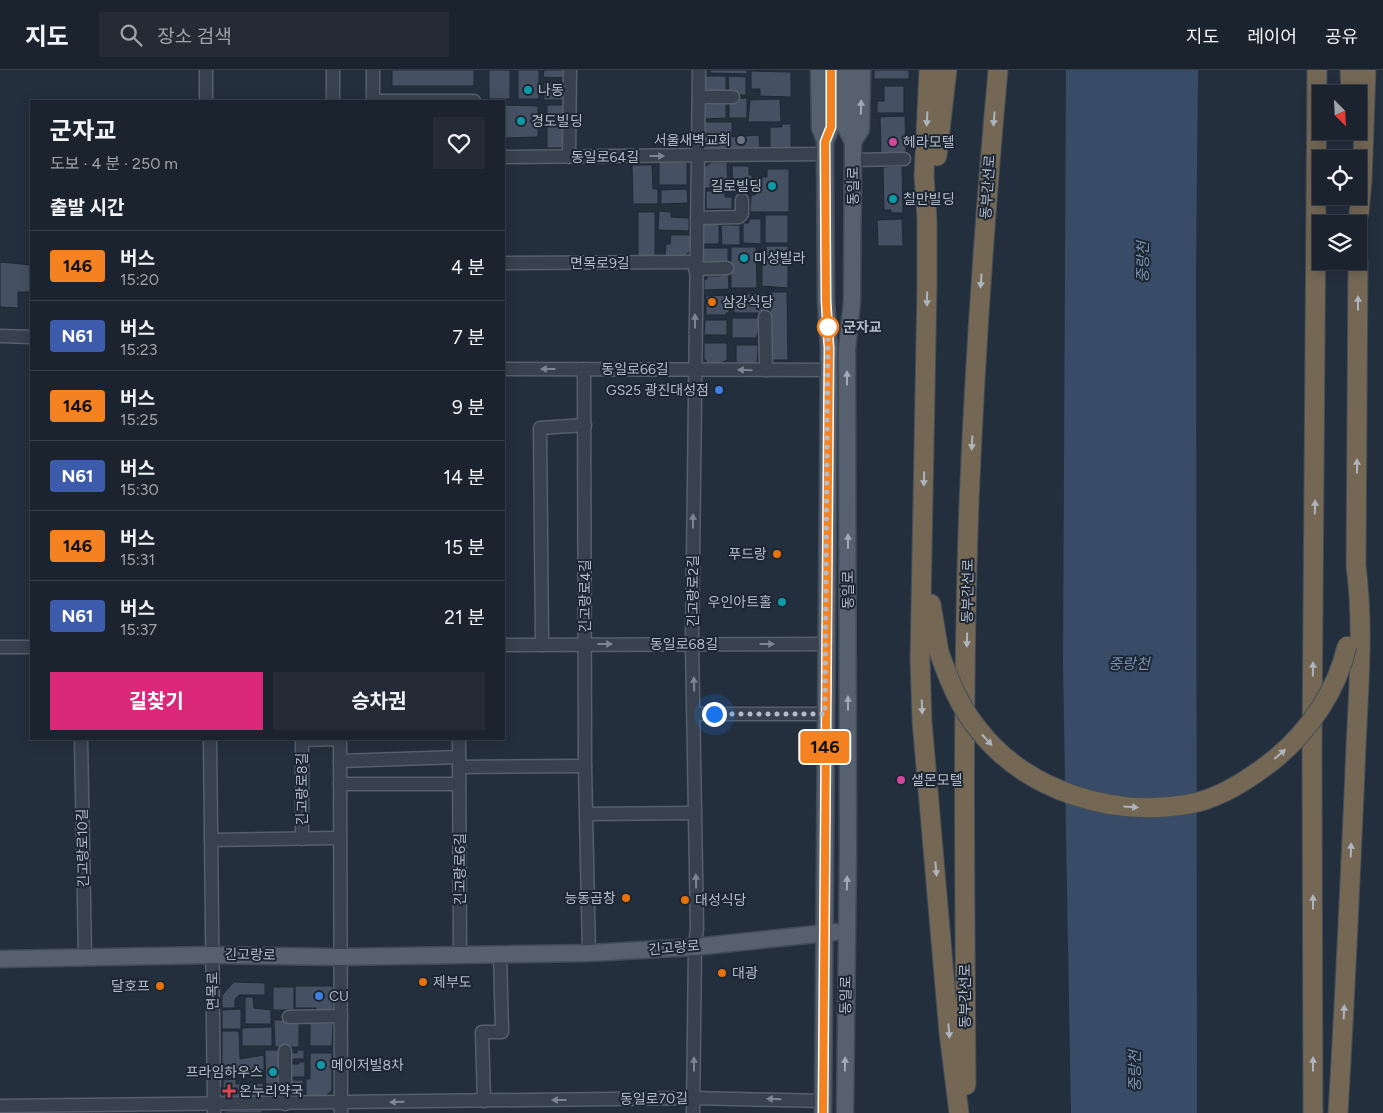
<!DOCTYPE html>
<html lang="ko">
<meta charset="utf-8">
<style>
:root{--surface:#1b232e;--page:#242b36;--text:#f1f3f6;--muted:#a0a4aa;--line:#39404a;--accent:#db2777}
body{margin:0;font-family:Figtree,"Noto Sans KR",sans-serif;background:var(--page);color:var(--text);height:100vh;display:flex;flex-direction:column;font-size:19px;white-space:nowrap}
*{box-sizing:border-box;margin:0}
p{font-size:16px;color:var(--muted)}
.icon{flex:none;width:28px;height:28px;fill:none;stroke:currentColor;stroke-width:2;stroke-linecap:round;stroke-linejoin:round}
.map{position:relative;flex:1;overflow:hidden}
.details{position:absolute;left:30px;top:30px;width:475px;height:640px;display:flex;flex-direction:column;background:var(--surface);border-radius:0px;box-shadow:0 2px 12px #0003,0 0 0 1px var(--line)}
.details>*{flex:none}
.badge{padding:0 10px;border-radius:4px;font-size:18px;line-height:32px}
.needle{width:32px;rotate:156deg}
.buttons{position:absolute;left:1312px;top:15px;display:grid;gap:10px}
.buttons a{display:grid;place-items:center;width:55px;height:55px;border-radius:0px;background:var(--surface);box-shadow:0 2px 12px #0003,0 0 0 1px var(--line);font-size:25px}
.you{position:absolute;width:25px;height:25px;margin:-12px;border:4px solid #fff;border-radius:50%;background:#1a73e8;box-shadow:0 0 0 8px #1a73e833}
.map>.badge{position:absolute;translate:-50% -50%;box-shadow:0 0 0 2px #fff}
h2{padding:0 20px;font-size:19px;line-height:45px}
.round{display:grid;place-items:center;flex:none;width:52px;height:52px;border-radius:0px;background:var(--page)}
.headline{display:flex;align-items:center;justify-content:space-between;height:85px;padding:0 20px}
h1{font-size:24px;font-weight:700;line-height:38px}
.button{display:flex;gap:10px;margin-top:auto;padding:10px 20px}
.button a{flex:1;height:58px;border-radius:0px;background:var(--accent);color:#fff;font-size:20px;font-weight:700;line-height:58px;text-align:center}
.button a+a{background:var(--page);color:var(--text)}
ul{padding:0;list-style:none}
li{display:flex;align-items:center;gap:15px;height:70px;padding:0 20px;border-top:1px solid var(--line)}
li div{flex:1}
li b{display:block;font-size:19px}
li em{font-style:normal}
li .badge{min-width:55px;font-weight:700;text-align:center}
header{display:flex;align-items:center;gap:30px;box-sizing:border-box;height:70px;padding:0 25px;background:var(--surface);border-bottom:1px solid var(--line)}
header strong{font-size:24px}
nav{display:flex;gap:28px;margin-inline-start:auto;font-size:18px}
.search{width:350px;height:45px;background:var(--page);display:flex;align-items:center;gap:12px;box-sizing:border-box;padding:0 18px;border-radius:0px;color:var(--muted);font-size:19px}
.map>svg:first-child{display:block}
</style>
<header>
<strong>지도</strong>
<div class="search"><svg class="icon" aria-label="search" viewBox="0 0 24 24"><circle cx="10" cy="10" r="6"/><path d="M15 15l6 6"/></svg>장소 검색</div>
<nav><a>지도</a><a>레이어</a><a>공유</a></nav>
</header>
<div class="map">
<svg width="1383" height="1043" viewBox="0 0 1383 1043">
<rect width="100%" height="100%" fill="#242f3e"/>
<polygon fill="#394c67" points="1066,0 1198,0 1196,198 1197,1043 1071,1043 1063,595"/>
<g fill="#455162" stroke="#1f2835">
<rect x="392" y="0" width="82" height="16"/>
<rect x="489" y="0" width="21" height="29"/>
<rect x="518" y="0" width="21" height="29"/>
<polygon points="544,0 567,0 567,8 543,7"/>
<polygon points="710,0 747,0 747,4 710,3"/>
<rect x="874" y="0" width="35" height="9"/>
<polygon points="751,1 791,2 791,27 760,26 760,19 751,19"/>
<polygon points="706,6 726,6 726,24 703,24"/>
<polygon points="728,6 746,7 746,25 729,25"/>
<polygon points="544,12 553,12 553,15 567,15 566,30 544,30"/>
<polygon points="884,16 904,16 904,43 877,43 877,31 884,31"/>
<polygon points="747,28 747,48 729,48 729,29"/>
<polygon points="703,29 726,29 726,48 703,49"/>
<polygon points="780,29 781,52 748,52 750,30"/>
<polygon points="504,35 538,36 538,67 504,68"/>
<rect x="547" y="35" width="18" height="43"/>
<polygon points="905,46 906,83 881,84 880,47"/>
<polygon points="705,52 732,52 732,67 759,65 760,81 708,81 704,75"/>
<polygon points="782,54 791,54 791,80 770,80 770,57 782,57"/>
<rect x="659" y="92" width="28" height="23"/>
<polygon points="712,92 727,92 728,118 704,118 703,98"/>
<polygon points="632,95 652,95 653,119 658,119 658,134 633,134"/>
<polygon points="732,96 749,96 749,105 752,105 752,117 744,117 745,121 733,121"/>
<polygon points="902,96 903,143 891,143 891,140 884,140 883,97"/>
<polygon points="767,99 789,99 789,142 750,142 751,125 755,125 755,107 767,107"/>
<polygon points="687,119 688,133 661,134 661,120"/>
<polygon points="706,121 725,121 725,127 732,127 732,139 706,139"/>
<polygon points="659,141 671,142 671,147 689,148 689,161 658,160"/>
<rect x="638" y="142" width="17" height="46"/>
<rect x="765" y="145" width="23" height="28"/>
<polygon points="749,149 761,149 761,174 743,173 743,153 749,153"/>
<polygon points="902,149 903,176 878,176 877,150"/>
<rect x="702" y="152" width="17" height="22"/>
<polygon points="721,155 740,155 740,175 722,175"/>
<polygon points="671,165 691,165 690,181 681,190 665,190 666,174 670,174"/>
<polygon points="766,176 788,176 788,218 762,216 762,189 766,189"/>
<polygon points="731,177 756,177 757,218 731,218"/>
<rect x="703" y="178" width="25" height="14"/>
<polygon points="0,192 31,195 31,222 18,222 18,238 0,237"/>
<polygon points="720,201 728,201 729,219 704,220 704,209 707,209 707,206 720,206"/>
<polygon points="770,222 787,222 788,290 771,290"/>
<polygon points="767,223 767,243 734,243 733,224"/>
<polygon points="729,225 729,243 726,243 726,245 706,245 706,226"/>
<polygon points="732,248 762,248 762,259 759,259 756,268 732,268"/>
<polygon points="705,250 727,250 727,265 704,265"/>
<polygon points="704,273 727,273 727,290 719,294 709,294 704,289"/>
<polygon points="736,275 758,275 757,294 736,293"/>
<polygon points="234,912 265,913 265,925 239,925 235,929 235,938 222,938 222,925"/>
<polygon points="295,916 333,916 333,942 315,942 316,938 295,938"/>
<rect x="273" y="917" width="21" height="23"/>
<polygon points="245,927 253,927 254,938 271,940 271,954 245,954"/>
<polygon points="241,939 241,959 222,959 222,940"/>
<polygon points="274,950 299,950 299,977 275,977"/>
<polygon points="310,953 333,953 332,976 310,976"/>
<polygon points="272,957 272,976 242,976 242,958"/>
<polygon points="222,961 239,961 240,989 264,985 264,1003 222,1004"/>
<polygon points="265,980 281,980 281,1023 266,1023"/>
<polygon points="297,980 304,980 304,989 289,989 289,983 297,983"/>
<polygon points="310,983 332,983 332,1020 324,1028 306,1028 306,1009 310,1009"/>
<polygon points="299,992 305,992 305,1007 287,1007 287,994 299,994"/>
<polygon points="236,1009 236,1014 263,1013 263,1028 223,1029 223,1010"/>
<rect x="288" y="1010" width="15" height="19"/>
<polygon points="262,1040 262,1043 224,1043 224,1041"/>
<polygon points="95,1042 140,1042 140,1043 94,1043"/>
<rect x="270" y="1042" width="23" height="1"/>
</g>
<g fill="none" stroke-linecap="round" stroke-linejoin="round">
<defs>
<g id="minor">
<polyline points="206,0 206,31"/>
<polyline points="333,0 333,31"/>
<polyline points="373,0 373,31"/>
<polyline points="699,27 733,27"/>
<polyline points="373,31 474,31"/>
<polyline points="504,87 825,84"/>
<polyline points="569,87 570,0"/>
<polyline points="853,90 904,89"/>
<polyline points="697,148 739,147 742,144 742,130"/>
<polyline points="504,193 695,192"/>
<polyline points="695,199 727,198"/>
<polyline points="765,247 766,300"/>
<polyline points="0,266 31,267"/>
<polyline points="504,299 829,300"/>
<polyline points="584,299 585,696 589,883"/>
<polyline points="504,575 826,574"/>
<polyline points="542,575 540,358 585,355"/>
<polyline points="0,577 31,577"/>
<polyline points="695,644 825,644"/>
<polyline points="81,669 85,887"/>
<polyline points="210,669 214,1043"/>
<polyline points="340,669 341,1043"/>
<polyline points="459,669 460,885"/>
<polyline points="340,691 459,687"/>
<polyline points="459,697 585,696"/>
<polyline points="340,714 459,714"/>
<polyline points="587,744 694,743"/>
<polyline points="302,769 302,670 340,669"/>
<polyline points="211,770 339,768"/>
<polyline points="289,947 341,946"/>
<polyline points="484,1031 482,962 502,962 500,884"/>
<polyline points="285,1034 285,981"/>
<polyline points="0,1036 693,1028 823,1031"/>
<polyline points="693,1043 695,877 697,858 692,574 699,0"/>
</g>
<g id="major">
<polyline points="819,0 820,58 824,68"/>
<polyline points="853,72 861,59 862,0"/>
<polyline points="0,889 212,885 340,887 589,883 695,877 835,862"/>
<polyline points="823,1043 829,278 826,231 825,72 831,57 831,0"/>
<polyline points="845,1043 848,782 847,279 852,231 853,72 846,58 846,0"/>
</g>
<g id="highway">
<polyline points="929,0 924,106 927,149 927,215 920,589 922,651 949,963 959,1043"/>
<polyline points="1350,0 1351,24"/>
<polyline points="937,86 947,0"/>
<polyline points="1359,143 1362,112 1366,0"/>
<polyline points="931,534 939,582"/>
<path d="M966,1015C965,821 962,627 969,433C975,288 985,144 998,0"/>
<polyline points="1313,1043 1312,678 1317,0"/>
<path d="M1338,1043C1345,929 1350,815 1355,701C1357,634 1365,564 1356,496L1358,191"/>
</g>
</defs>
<use href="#minor" stroke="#565f6c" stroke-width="15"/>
<use href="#major" stroke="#414a57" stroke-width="19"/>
<use href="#highway" stroke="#434c59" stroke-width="21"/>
<use href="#minor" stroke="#38414e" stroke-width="12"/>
<use href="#major" stroke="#56606e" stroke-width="16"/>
<use href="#highway" stroke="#746855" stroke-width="19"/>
<defs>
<path id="highway-bridge" d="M939,582C949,610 959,636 978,659C1026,721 1113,748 1189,734C1220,729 1251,708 1275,689C1310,660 1337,620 1347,576"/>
</defs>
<use href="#highway-bridge" stroke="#434c59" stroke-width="21" stroke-linecap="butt"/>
<use href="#highway-bridge" stroke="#746855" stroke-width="19"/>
</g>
<defs><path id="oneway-solid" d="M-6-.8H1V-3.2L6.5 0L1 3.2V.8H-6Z" transform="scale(1.25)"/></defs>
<g fill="#a1aab7">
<use href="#oneway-solid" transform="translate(861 37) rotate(-89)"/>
<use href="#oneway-solid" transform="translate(847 308) rotate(-90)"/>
<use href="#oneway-solid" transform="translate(848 471) rotate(-90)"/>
<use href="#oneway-solid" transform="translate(848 633) rotate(-90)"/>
<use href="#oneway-solid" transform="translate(847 813) rotate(-89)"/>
<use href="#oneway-solid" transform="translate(845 994) rotate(-89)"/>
</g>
<g fill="#aeb4bd">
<use href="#oneway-solid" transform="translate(927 49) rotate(93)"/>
<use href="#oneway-solid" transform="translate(994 49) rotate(95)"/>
<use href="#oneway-solid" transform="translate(981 211) rotate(94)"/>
<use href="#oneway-solid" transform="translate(927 229) rotate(91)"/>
<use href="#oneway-solid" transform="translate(1358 233) rotate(-90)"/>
<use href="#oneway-solid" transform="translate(972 373) rotate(93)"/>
<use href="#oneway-solid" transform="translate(1357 396) rotate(-90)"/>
<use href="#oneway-solid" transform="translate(924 409) rotate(91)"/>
<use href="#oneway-solid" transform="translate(1315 437) rotate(-89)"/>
<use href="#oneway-solid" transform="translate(967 570) rotate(91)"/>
<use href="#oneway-solid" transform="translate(1313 599) rotate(-89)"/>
<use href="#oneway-solid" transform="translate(922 637) rotate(88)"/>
<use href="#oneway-solid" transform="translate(987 670) rotate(47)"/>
<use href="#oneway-solid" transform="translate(1280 684) rotate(-41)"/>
<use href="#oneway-solid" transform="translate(1131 737) rotate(3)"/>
<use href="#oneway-solid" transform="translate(1351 780) rotate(-88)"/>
<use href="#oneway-solid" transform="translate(936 799) rotate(85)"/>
<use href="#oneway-solid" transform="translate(1313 832) rotate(-90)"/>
<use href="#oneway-solid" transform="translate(1344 942) rotate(-87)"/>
<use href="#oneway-solid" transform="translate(949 961) rotate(85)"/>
<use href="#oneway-solid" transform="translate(1313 994) rotate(-90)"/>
</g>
<g fill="#7c8592">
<use href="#oneway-solid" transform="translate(657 86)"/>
<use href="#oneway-solid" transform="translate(695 251) rotate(-90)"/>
<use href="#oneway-solid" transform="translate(548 299) rotate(-180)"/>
<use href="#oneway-solid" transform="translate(745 300) rotate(-179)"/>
<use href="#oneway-solid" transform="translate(693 451) rotate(-90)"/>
<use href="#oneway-solid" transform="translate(605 574)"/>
<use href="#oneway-solid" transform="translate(767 574)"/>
<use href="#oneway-solid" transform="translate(694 614) rotate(-92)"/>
<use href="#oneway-solid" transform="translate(696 811) rotate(-91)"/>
<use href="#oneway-solid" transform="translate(694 994) rotate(-90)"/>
<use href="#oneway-solid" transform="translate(774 1029) rotate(-179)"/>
<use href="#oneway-solid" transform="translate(559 1030) rotate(180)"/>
<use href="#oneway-solid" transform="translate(397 1032) rotate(179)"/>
</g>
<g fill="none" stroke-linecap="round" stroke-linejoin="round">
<defs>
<polyline id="line" points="823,1043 829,278 826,231 825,72 831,57 831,0"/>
</defs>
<use href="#line" stroke="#fff" stroke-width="11"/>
<use href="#line" stroke="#f58220" stroke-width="8"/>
<polyline stroke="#b4bcc9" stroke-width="5" stroke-dasharray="0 9" points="714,644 825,644 828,257"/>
</g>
<g fill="#0f9aa8" stroke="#1d2633" stroke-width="2">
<circle cx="528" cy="20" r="5"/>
<circle cx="521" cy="51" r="5"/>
<circle cx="772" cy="116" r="5"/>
<circle cx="893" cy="129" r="5"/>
<circle cx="744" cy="188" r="5"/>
<circle cx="782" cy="532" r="5"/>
<circle cx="321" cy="995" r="5"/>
<circle cx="273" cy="1002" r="5"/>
</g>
<circle fill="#6b7280" stroke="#1d2633" stroke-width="2" cx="741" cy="70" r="5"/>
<g fill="#d1479c" stroke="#1d2633" stroke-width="2">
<circle cx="893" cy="72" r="5"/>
<circle cx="901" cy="710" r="5"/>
</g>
<g fill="#e8710a" stroke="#1d2633" stroke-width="2">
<circle cx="712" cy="232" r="5"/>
<circle cx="777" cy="484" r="5"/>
<circle cx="626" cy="828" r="5"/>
<circle cx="685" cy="830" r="5"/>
<circle cx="722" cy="903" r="5"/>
<circle cx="423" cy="912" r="5"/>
<circle cx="160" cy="916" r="5"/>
</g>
<circle fill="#fff" stroke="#f58220" stroke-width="2.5" cx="828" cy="257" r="10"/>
<g fill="#3f7fe0" stroke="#1d2633" stroke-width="2">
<circle cx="719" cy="320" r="5"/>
<circle cx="319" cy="926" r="5"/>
</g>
<path fill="#e0444e" stroke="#1d2633" stroke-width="2" d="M226.5 1013.5h5v5h5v5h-5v5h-5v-5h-5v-5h5z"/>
<g text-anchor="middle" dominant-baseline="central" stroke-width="4" stroke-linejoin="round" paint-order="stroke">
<g font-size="14" fill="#b4bcc9" stroke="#1d2633" text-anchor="start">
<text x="538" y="20">나동</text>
<text x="531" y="51">경도빌딩</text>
<text x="731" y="70" text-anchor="end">서울새벽교회</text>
<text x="903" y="72">헤라모텔</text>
<text x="762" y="116" text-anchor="end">길로빌딩</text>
<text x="903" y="129">칠만빌딩</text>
<text x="754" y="188">미성빌라</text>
<text x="722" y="232">삼강식당</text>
<text x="709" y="320" text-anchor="end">GS25 광진대성점</text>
<text x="767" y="484" text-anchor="end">푸드랑</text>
<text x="772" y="532" text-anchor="end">우인아트홀</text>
<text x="911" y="710">샐몬모텔</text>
<text x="616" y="828" text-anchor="end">능동곱창</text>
<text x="695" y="830">대성식당</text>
<text x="732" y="903">대광</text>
<text x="433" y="912">제부도</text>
<text x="150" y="916" text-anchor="end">달호프</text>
<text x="329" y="926">CU</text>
<text x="331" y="995">메이저빌8차</text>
<text x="263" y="1002" text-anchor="end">프라임하우스</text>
<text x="239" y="1021">온누리약국</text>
</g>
<g font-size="14" fill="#b4bcc9" stroke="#1d2633">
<text x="605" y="87">동일로64길</text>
<text transform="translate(853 116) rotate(-90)">동일로</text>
<text transform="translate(988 117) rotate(-86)">동부간선로</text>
<text x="600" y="193">면목로9길</text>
<text x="635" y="299">동일로66길</text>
<text transform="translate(848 520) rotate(-90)">동일로</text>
<text transform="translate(693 521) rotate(-90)">긴고랑로2길</text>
<text transform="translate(968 521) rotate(-89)">동부간선로</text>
<text transform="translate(585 526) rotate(-90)">긴고랑로4길</text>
<text x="684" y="574">동일로68길</text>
<text transform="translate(302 719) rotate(-90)">긴고랑로8길</text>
<text transform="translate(83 778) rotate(-91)">긴고랑로10길</text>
<text transform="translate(460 799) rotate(-90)">긴고랑로6길</text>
<text transform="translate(674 878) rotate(-5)">긴고랑로</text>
<text transform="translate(250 885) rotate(1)">긴고랑로</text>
<text transform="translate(213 921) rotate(-91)">면목로</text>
<text transform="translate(846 925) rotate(-89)">동일로</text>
<text transform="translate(965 926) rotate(-90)">동부간선로</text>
<text transform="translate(654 1029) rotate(-1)">동일로70길</text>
</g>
<g font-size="14" font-weight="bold" fill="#b4bcc9" stroke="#1d2633" text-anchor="start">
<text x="843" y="257">군자교</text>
</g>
<g font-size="15" font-style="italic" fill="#7c92b1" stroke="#1d2633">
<text transform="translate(1143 192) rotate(-89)">중랑천</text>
<text x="1129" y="594">중랑천</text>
<text transform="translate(1135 1001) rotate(-90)">중랑천</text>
</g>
</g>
</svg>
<div class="buttons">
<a><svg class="needle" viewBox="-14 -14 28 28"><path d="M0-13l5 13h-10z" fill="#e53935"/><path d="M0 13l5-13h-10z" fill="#a0a4aa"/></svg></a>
<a><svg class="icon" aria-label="locate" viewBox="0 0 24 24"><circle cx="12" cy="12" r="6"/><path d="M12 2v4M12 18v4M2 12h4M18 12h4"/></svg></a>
<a><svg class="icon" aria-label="layers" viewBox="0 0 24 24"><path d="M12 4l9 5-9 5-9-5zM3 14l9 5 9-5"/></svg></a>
</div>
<div class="you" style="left:714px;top:644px"></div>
<b class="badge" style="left:825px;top:677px;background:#f58220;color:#111">146</b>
<section class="details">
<div class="headline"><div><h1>군자교</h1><p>도보 · 4 분 · 250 m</p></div><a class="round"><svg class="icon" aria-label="heart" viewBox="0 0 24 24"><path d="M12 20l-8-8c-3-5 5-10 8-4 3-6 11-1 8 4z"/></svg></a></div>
<h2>출발 시간</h2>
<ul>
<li><span class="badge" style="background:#f58220;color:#111">146</span><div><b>버스</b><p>15:20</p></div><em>4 분</em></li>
<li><span class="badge" style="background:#3d5bab;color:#fff">N61</span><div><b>버스</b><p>15:23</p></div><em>7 분</em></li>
<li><span class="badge" style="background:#f58220;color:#111">146</span><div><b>버스</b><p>15:25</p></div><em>9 분</em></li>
<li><span class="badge" style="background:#3d5bab;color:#fff">N61</span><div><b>버스</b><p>15:30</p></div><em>14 분</em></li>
<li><span class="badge" style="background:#f58220;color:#111">146</span><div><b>버스</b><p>15:31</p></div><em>15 분</em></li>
<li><span class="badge" style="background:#3d5bab;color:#fff">N61</span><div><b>버스</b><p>15:37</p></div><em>21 분</em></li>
</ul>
<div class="button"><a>길찾기</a><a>승차권</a></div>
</section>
</div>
